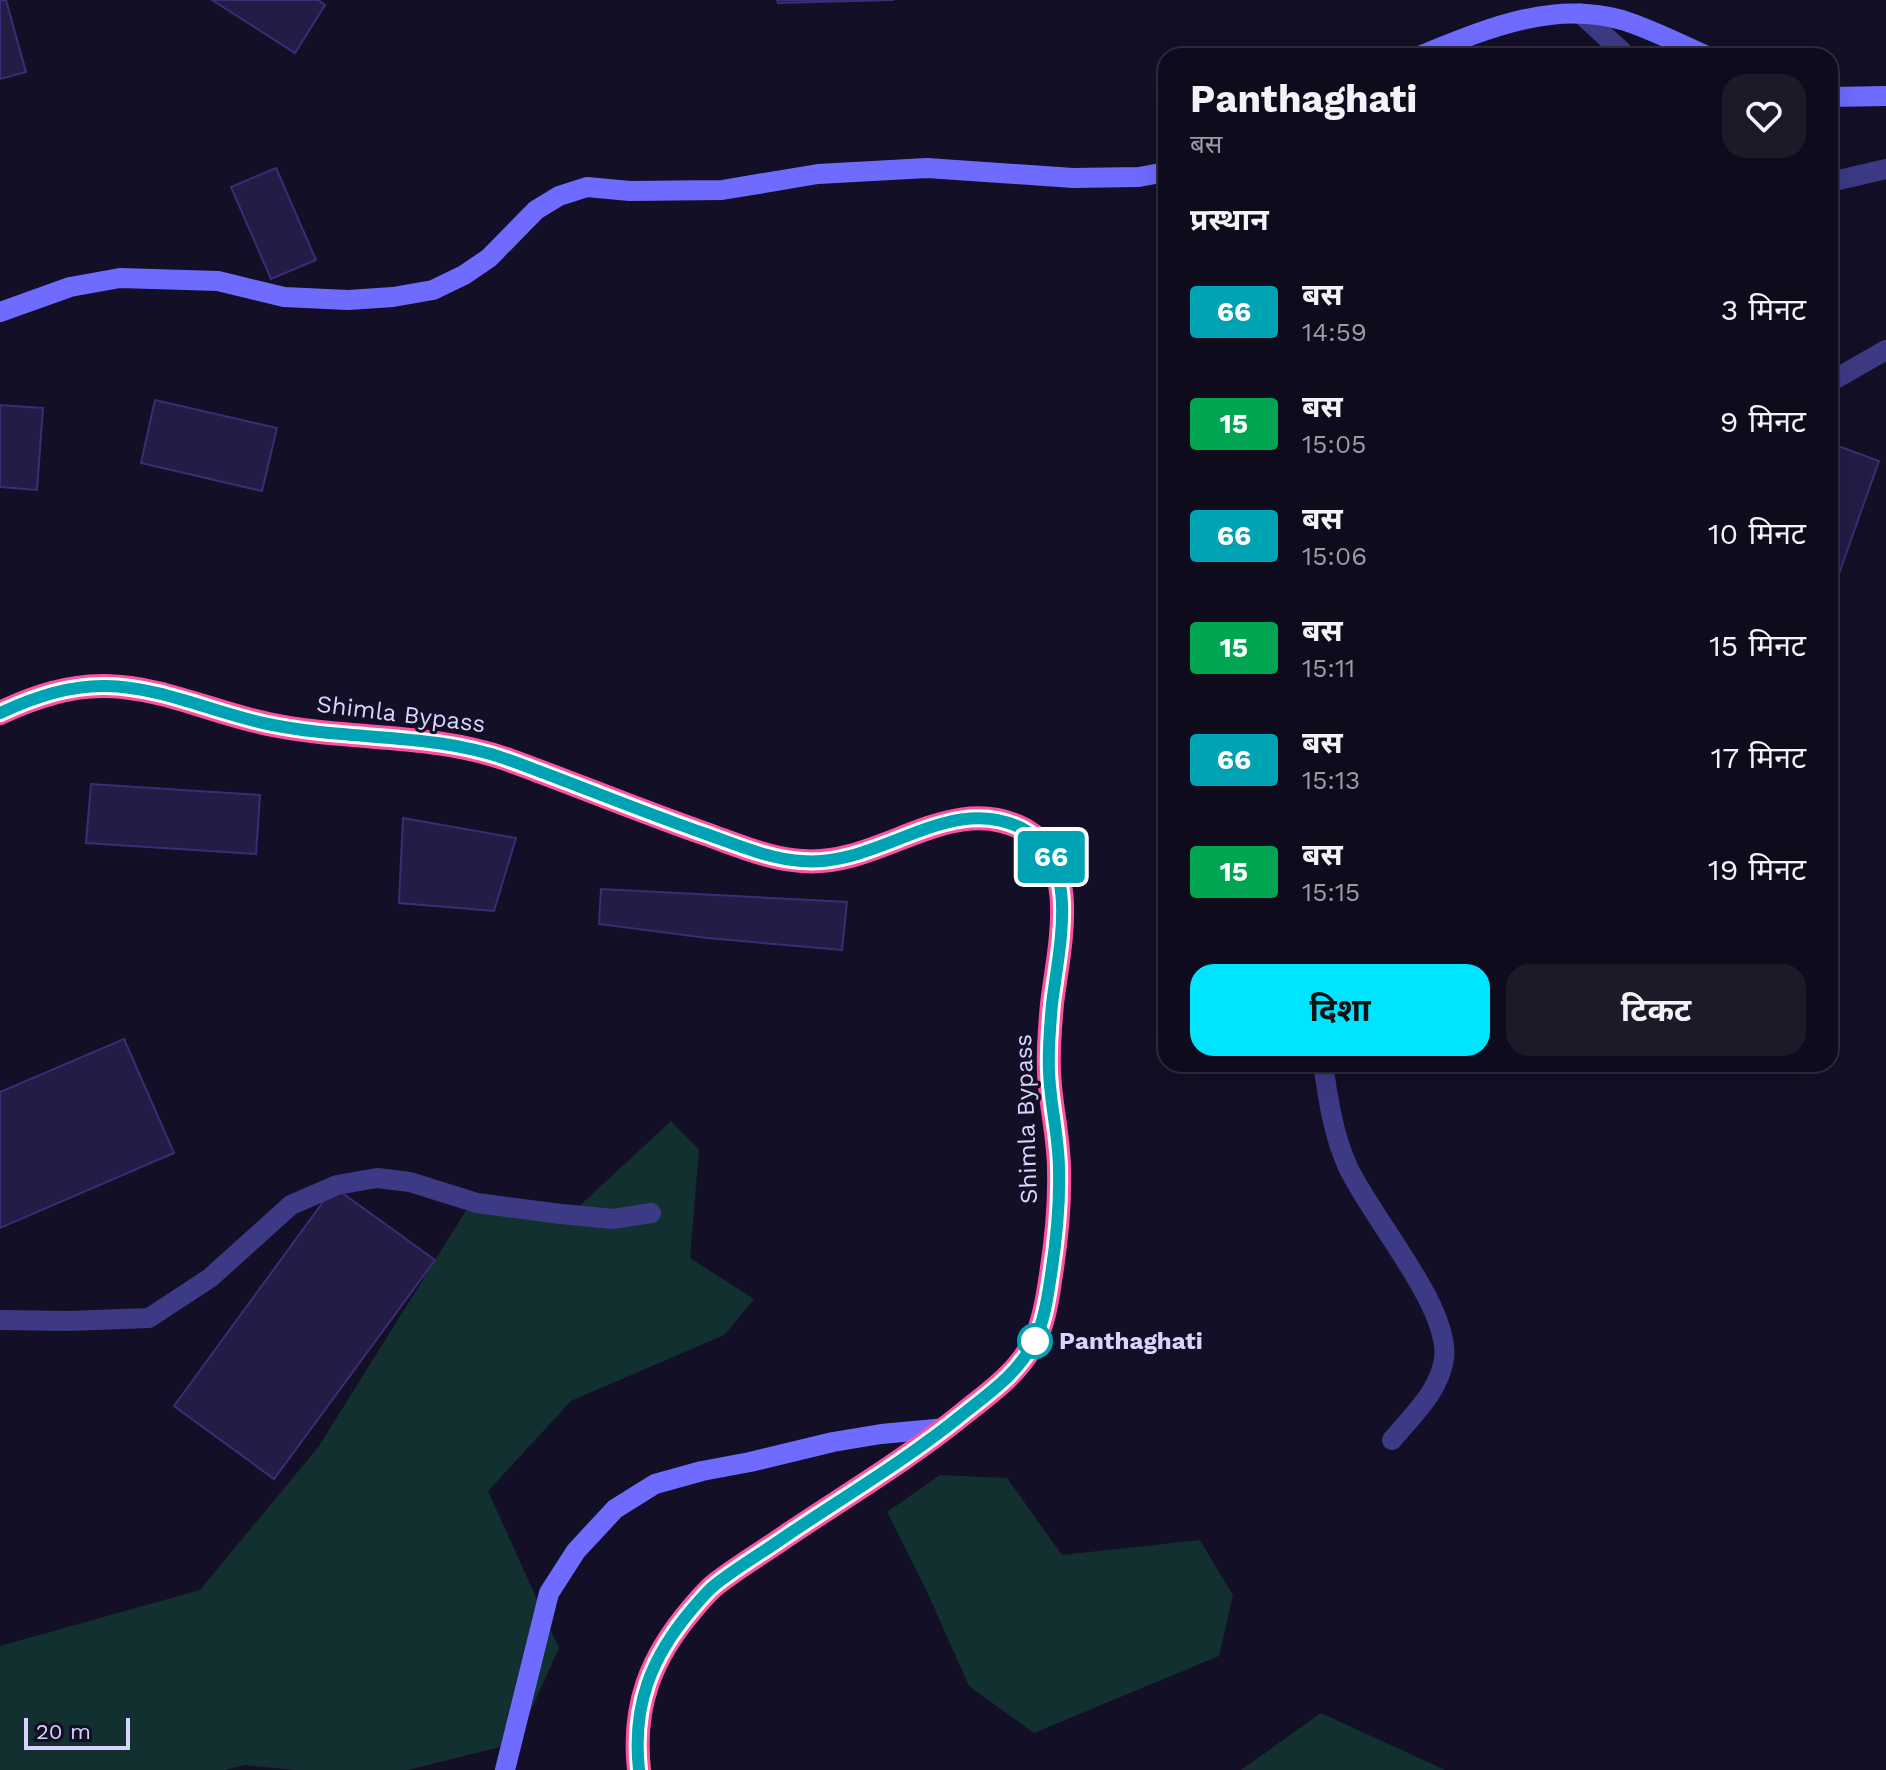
<!DOCTYPE html>
<html lang="hi">
<meta charset="utf-8">
<style>
:root{--surface:#0e0b1c;--page:#1c1929;--text:#f1f3f6;--muted:#9b9ba3;--line:#2e2b3b;--accent:#00e5ff}
body{margin:0;font-family:"Work Sans","Noto Sans Devanagari",sans-serif;background:var(--page);color:var(--text);height:100vh;display:flex;flex-direction:column;font-size:30px;white-space:nowrap}
*{box-sizing:border-box;margin:0}
p{font-size:26px;color:var(--muted)}
.icon{flex:none;width:44px;height:44px;fill:none;stroke:currentColor;stroke-width:2;stroke-linecap:round;stroke-linejoin:round}
.map{position:relative;flex:1;overflow:hidden}
.sheet{position:absolute;left:1158px;top:48px;width:680px;height:1024px;display:flex;flex-direction:column;background:var(--surface);border-radius:24px;box-shadow:0 8px 32px #0002,0 0 0 2px var(--line)}
.sheet>*{flex:none}
.badge{padding:0 16px;border-radius:6px;font-size:28px;line-height:52px}
.scale{position:absolute;left:24px;bottom:20px;width:106px;box-sizing:border-box;padding-left:8px;border:4px solid #d9d4ff;border-top:0;font-size:22px;line-height:28px;white-space:nowrap;color:#d9d4ff;-webkit-text-stroke:6px #130f26;paint-order:stroke}
.map>.badge{position:absolute;translate:-50% -50%;box-shadow:0 0 0 4px #fff}
h2{padding:0 32px;font-size:30px;line-height:72px}
.round{display:grid;place-items:center;flex:none;width:84px;height:84px;border-radius:24px;background:var(--page)}
.headline{display:flex;align-items:center;justify-content:space-between;height:136px;padding:0 32px}
h1{font-size:38px;font-weight:700;line-height:60px}
.primary-button{display:flex;gap:16px;margin-top:auto;padding:16px 32px}
.primary-button a{flex:1;height:92px;border-radius:24px;background:var(--accent);color:#111;font-size:32px;font-weight:700;line-height:92px;text-align:center}
.primary-button a+a{background:var(--page);color:var(--text)}
ul{padding:0;list-style:none}
li{display:flex;align-items:center;gap:24px;height:112px;padding:0 32px}
li div{flex:1}
li b{display:block;font-size:30px}
li em{font-style:normal}
li .badge{min-width:88px;font-weight:700;text-align:center}
.map>svg:first-child{display:block}
</style>
<div class="map">
<svg width="1886" height="1770" viewBox="0 0 1886 1770">
<rect width="100%" height="100%" fill="#130f26"/>
<g fill="#12302f">
<polygon points="671,1121 699,1150 690,1258 754,1299 724,1335 571,1401 488,1491 559,1648 516,1743 408,1770 296,1770 245,1765 225,1770 0,1770 0,1646 200,1590 319,1446 467,1209 575,1210"/>
<polygon points="940,1475 1007,1478 1062,1555 1200,1540 1233,1595 1219,1656 1034,1733 969,1686 928,1594 887,1512"/>
<polygon points="1321,1713 1445,1770 1241,1770"/>
</g>
<g fill="#241b47" stroke="#3b2d73" stroke-width="2">
<polygon points="0,0 6,0 26,72 0,79"/>
<polygon points="212,0 318,0 325,5 295,53"/>
<polygon points="777,0 894,0 778,3"/>
<polygon points="276,168 316,260 271,279 231,187"/>
<polygon points="155,400 277,428 262,491 141,463"/>
<polygon points="0,405 43,408 37,490 0,487"/>
<polygon points="1830,443 1879,461 1830,599"/>
<polygon points="91,784 260,795 256,854 86,843"/>
<polygon points="403,818 516,838 494,911 399,903"/>
<polygon points="601,889 847,902 842,950 707,938 599,924"/>
<polygon points="124,1039 174,1153 0,1228 0,1092"/>
<polygon points="334,1187 435,1260 274,1479 174,1406"/>
</g>
<g fill="none" stroke-linecap="round" stroke-linejoin="round">
<g stroke="#3d3a85" stroke-width="20">
<polyline points="1580,13 1627,56"/>
<polyline points="1830,182 1886,169"/>
<polyline points="1830,382 1886,350"/>
<path d="M1323,1064C1328,1098 1333,1133 1347,1165C1369,1215 1451,1307 1444,1359C1439,1392 1412,1416 1392,1440"/>
<polyline points="0,1320 68,1321 149,1318 210,1278 291,1205 337,1185 377,1178 410,1182 477,1203 561,1214 613,1219 651,1213"/>
</g>
<g stroke="#6f6bff" stroke-width="20">
<path d="M1419,56C1484,30 1551,0 1622,20C1651,29 1680,44 1707,56"/>
<polyline points="1830,97 1886,96"/>
<polyline points="0,312 70,287 120,278 218,281 284,297 348,300 393,297 433,290 464,275 489,258 536,210 559,196 587,187 630,191 722,190 818,174 927,168 1073,178 1139,177 1166,172"/>
<polyline points="505,1770 549,1593 576,1551 615,1509 655,1484 702,1471 750,1462 833,1442 881,1434 946,1428"/>
</g>
<path stroke="#ff4fa3" stroke-width="24" d="M0,713C34,697 69,685 106,686C162,687 214,713 268,724C348,741 431,732 509,760C575,784 640,811 706,834C737,845 769,859 802,861C880,868 951,789 1025,830C1082,862 1058,951 1052,1004C1050,1026 1048,1049 1049,1071C1050,1104 1059,1137 1059,1170C1060,1207 1056,1244 1050,1281C1047,1302 1043,1326 1033,1344C1016,1375 989,1393 963,1414C909,1458 847,1495 789,1534C765,1551 739,1566 716,1584C707,1591 700,1600 693,1608C651,1657 632,1705 639,1770"/>
</g>
<g fill="none" stroke-linecap="round" stroke-linejoin="round">
<defs>
<path id="line" d="M0,713C34,697 69,685 106,686C162,687 214,713 268,724C348,741 432,732 509,760C575,784 640,811 706,834C737,845 769,859 802,861C880,868 951,789 1025,830C1082,861 1058,952 1052,1004C1050,1026 1048,1049 1049,1071C1050,1104 1059,1137 1059,1170C1060,1207 1056,1244 1050,1281C1047,1302 1043,1326 1033,1344C1016,1375 989,1393 963,1414C909,1458 847,1495 789,1534C765,1551 739,1566 716,1584C707,1591 700,1600 693,1608C651,1657 632,1705 639,1770"/>
</defs>
<use href="#line" stroke="#fff" stroke-width="18"/>
<use href="#line" stroke="#00a3b4" stroke-width="12"/>
</g>
<circle fill="#fff" stroke="#00a3b4" stroke-width="4" cx="1035" cy="1341" r="16"/>
<g text-anchor="middle" dominant-baseline="central" stroke-width="6" stroke-linejoin="round" paint-order="stroke">
<g font-size="24" fill="#d9d4ff" stroke="#130f26">
<text transform="translate(401 714) rotate(7)">Shimla Bypass</text>
<text transform="translate(1026 1119) rotate(-92)">Shimla Bypass</text>
</g>
<g font-size="24" font-weight="bold" fill="#d9d4ff" stroke="#130f26" text-anchor="start">
<text x="1059" y="1341">Panthaghati</text>
</g>
</g>
</svg>
<div class="scale">20 m</div>
<b class="badge" style="left:1051px;top:857px;background:#00a3b4;color:#fff">66</b>
<section class="sheet">
<div class="headline"><div><h1>Panthaghati</h1><p>बस</p></div><a class="round"><svg class="icon" aria-label="heart" viewBox="0 0 24 24"><path d="M12 20l-8-8c-3-5 5-10 8-4 3-6 11-1 8 4z"/></svg></a></div>
<h2>प्रस्थान</h2>
<ul>
<li><span class="badge" style="background:#00a3b4;color:#fff">66</span><div><b>बस</b><p>14:59</p></div><em>3 मिनट</em></li>
<li><span class="badge" style="background:#00a651;color:#fff">15</span><div><b>बस</b><p>15:05</p></div><em>9 मिनट</em></li>
<li><span class="badge" style="background:#00a3b4;color:#fff">66</span><div><b>बस</b><p>15:06</p></div><em>10 मिनट</em></li>
<li><span class="badge" style="background:#00a651;color:#fff">15</span><div><b>बस</b><p>15:11</p></div><em>15 मिनट</em></li>
<li><span class="badge" style="background:#00a3b4;color:#fff">66</span><div><b>बस</b><p>15:13</p></div><em>17 मिनट</em></li>
<li><span class="badge" style="background:#00a651;color:#fff">15</span><div><b>बस</b><p>15:15</p></div><em>19 मिनट</em></li>
</ul>
<div class="primary-button"><a>दिशा</a><a>टिकट</a></div>
</section>
</div>
